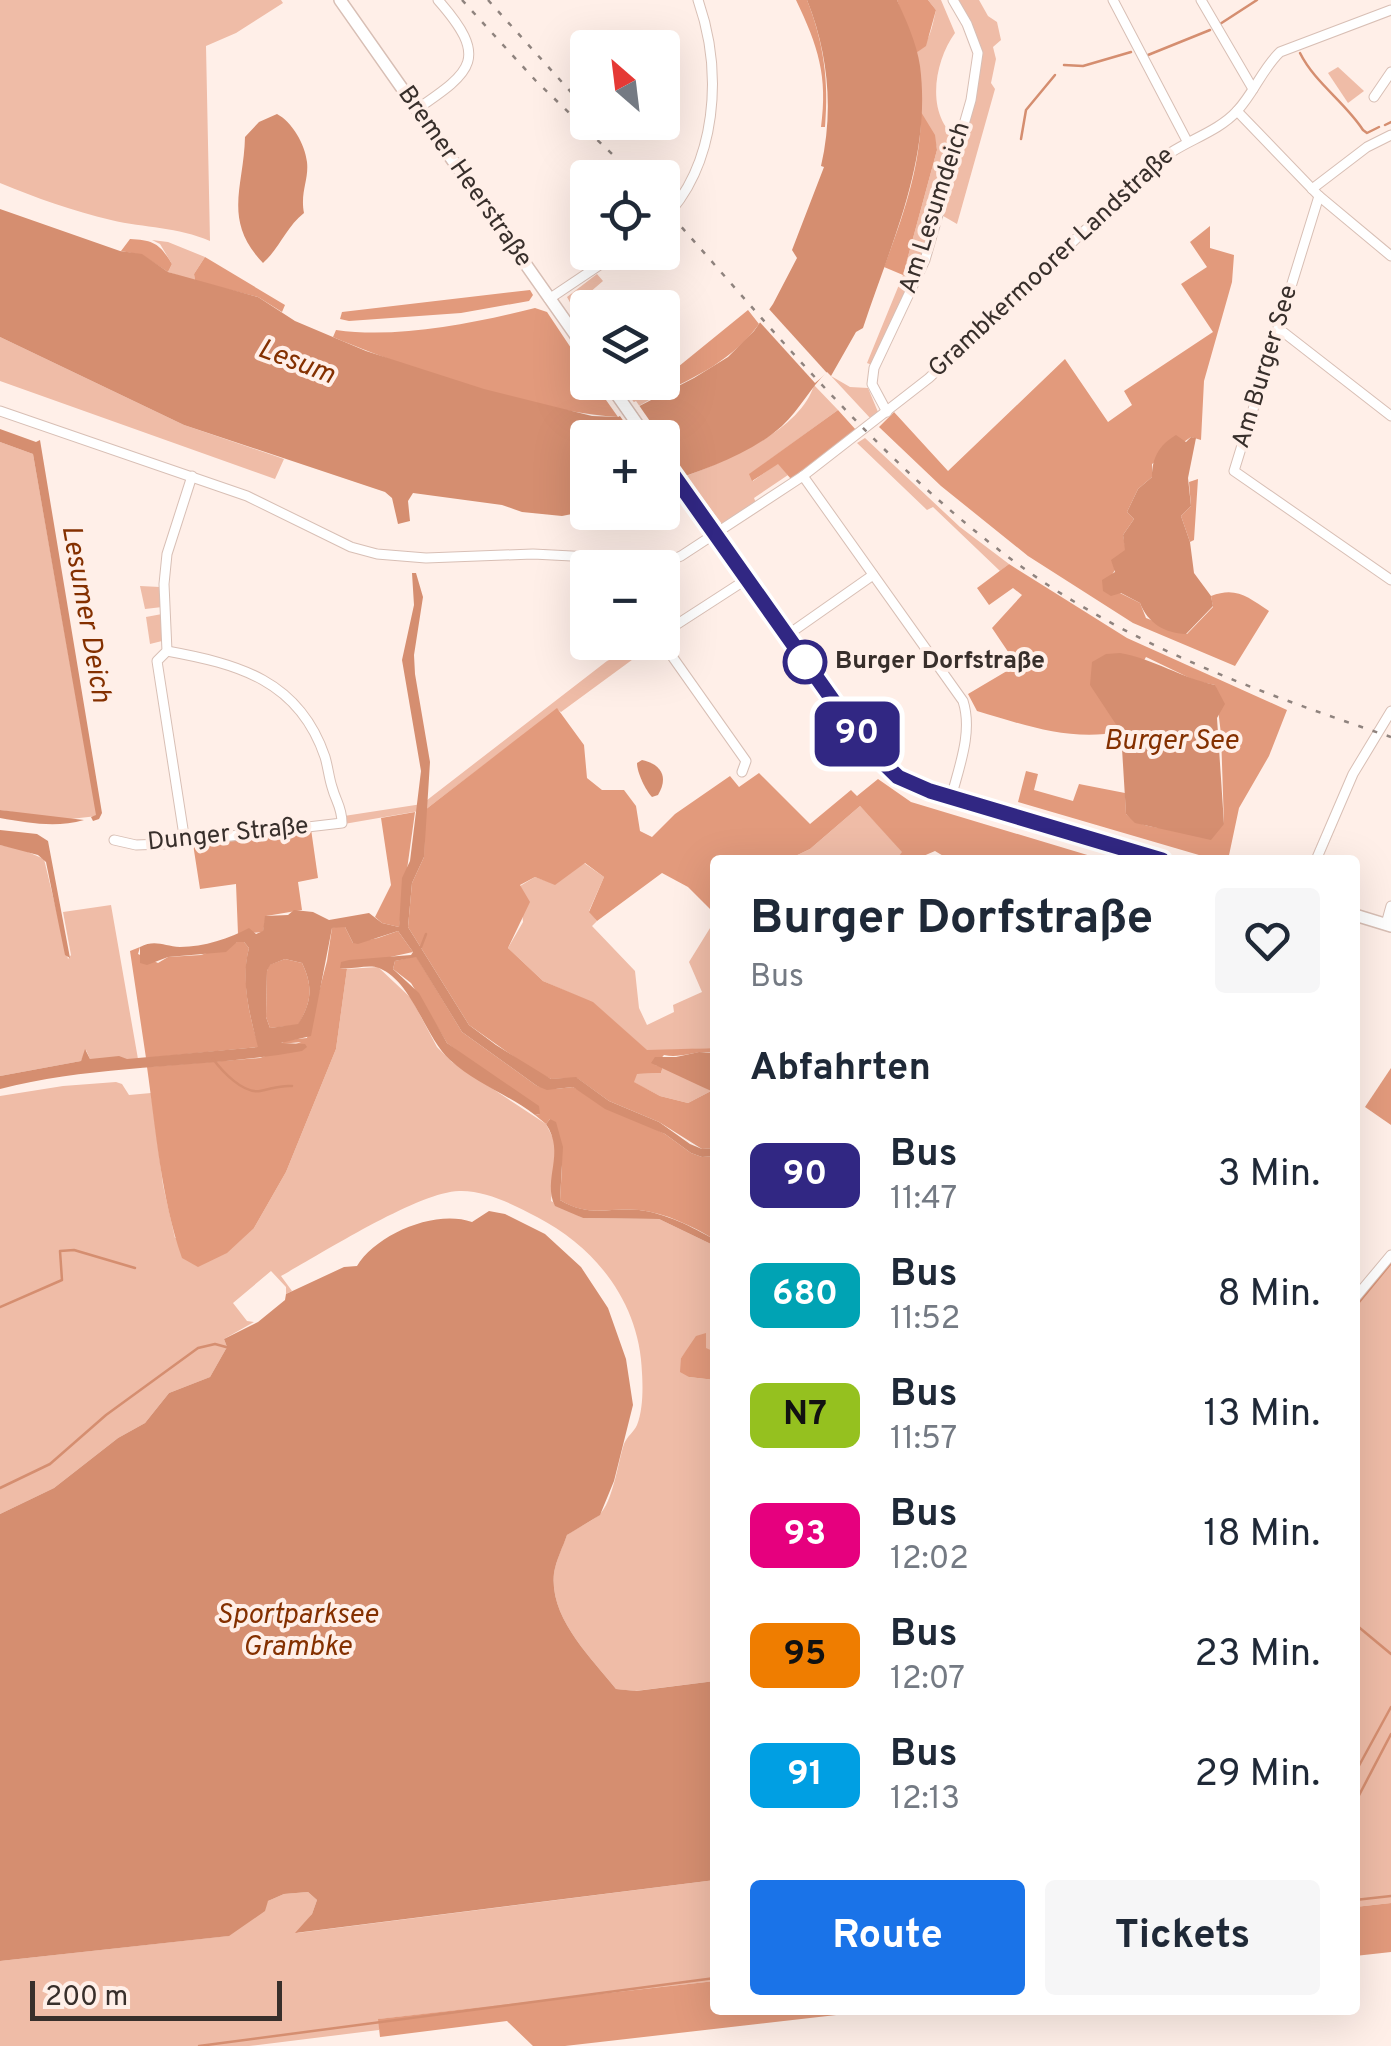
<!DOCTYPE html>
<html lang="de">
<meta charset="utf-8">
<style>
:root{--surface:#fff;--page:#f6f6f7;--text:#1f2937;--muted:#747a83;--accent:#1a73e8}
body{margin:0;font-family:Overpass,sans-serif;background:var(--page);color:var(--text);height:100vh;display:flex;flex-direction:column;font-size:38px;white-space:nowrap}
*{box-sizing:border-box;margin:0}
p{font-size:32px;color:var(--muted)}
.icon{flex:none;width:55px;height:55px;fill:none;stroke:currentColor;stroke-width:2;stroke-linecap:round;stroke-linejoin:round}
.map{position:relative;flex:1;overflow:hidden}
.details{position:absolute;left:710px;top:855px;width:650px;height:1160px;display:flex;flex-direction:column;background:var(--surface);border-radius:10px;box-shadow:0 10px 40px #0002}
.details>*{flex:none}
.badge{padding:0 20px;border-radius:15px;font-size:35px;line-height:65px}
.needle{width:65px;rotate:332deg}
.fabs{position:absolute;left:570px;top:30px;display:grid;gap:20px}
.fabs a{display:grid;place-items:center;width:110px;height:110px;border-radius:10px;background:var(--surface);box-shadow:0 10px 40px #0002;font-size:50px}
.scale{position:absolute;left:30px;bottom:25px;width:252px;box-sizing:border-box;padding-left:10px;border:5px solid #382f2b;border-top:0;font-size:28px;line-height:35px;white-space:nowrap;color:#382f2b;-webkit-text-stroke:8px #ffefe8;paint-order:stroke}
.map>.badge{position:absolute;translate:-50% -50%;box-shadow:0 0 0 5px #fff}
h2{padding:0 40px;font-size:38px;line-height:90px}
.round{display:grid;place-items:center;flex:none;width:105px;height:105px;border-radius:10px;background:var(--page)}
.headline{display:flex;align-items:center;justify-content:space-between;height:170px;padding:0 40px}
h1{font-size:48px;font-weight:700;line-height:75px}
.button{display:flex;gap:20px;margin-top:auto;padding:20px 40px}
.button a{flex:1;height:115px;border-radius:10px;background:var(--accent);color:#fff;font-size:40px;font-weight:700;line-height:115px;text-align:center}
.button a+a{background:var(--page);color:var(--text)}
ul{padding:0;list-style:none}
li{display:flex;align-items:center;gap:30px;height:120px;padding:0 40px}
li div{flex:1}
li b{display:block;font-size:38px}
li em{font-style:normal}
li .badge{min-width:110px;font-weight:700;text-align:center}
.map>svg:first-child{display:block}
</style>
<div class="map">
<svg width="1391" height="2046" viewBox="0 0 1391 2046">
<rect width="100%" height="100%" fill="#ffefe8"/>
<g fill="#efbca7">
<path d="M0,0H281L283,3L236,33L206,46L210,241C178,227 145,228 111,220C73,211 36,198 0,183Z"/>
<path d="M928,0H941L955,33C933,63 924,121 963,142C980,83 992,56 957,0H979L988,16L997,22L1001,40L993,47L996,59L991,83L995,89L957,224L938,213L923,254L872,365L867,363L903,275L937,150C935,132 925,127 921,112C917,92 923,72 916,53C930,43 932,27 936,10Z"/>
<polygon points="1338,67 1364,91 1348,103 1328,73"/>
<polygon points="152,240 168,242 205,257 194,274 195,281 168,272 172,264 160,244"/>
<polygon points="597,274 603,281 582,299 589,307 587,333 567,297"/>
<polygon points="0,337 184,425 284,459 275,479 0,381"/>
<polygon points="831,376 850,387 868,388 878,412 871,419"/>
<polygon points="621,383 649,383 658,395 637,407"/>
<path d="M814,385L838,410L750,474L753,481L778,463L788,475L754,498L756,503L722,524L686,476C726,461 801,430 814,385Z"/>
<polygon points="865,438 960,527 1009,564 1000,571 933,507 927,510 857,443"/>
<polygon points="0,442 33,454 97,816 62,820 0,810"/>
<polygon points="140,586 160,587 162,607 145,609"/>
<polygon points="162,614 162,641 150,644 146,617"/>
<polygon points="643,643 655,643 561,712 557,709 425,810 344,824 344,816 422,804 607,661"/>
<polygon points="860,806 903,852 896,860 787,860 810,849"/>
<polygon points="0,845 21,849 44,859 68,959 71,955 63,912 111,905 138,1059 90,1059 86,1050 81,1061 0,1076"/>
<polygon points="584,863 604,877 589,911 597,921 592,926 635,971 639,1008 647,1025 674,1012 673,1005 702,992 689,962 715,920 715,1048 647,1051 593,1003 543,981 508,948 523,922 520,886 535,877 555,884"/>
<path d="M378,967L411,998L437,1047L452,1062L546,1124L556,1144L551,1201L583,1218L659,1219L715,1246V1352L692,1344L681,1358L689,1377L715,1380V1681L635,1691L616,1689C591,1657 549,1618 554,1573C556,1560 563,1546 567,1535C576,1528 591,1522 599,1515C613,1502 618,1462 624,1444C627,1436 634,1432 637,1425C643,1410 643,1388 642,1373C640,1304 597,1248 537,1217C514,1205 486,1190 459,1191C418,1192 321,1254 281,1276L292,1291L286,1294V1287L271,1271L233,1303L247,1321L254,1322L224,1339L227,1347L210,1377L169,1393L145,1423L118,1438L54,1488L0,1514V1096L63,1086L116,1082L122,1084L129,1095L151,1093L163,1185L175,1238L254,1228L286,1172L336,1049L347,969Z"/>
<polygon points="663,1066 666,1067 711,1091 688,1103 660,1096 633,1082 636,1074 661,1073"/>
<polygon points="1391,1261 1391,1903 1355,1907 1355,1305"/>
<polygon points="715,1880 715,1981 379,2019 379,2030 249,2046 0,2046 0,1961 228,1936 268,1901 284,1894 308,1892 317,1900 312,1914 297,1933"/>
</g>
<g fill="#e29a7c">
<path d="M796,0H807C824,43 829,82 825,127H821C828,76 818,46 796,0Z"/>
<polygon points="897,0 928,0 936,10 926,46 916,53"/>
<path d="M921,112L935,135L937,150L903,275L884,267C903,217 921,166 921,112Z"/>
<path d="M1210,226V248L1234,255L1232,282L1204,381L1201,440L1191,437L1152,464V477L1138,489L1127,512L1134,519L1123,535L1126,550L1112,575L1120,593L1140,603L1146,618L1187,634L1213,607L1211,596C1236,586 1248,597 1269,611L1235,666L1133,623L1028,556L941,486L879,427L894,412L948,471L1065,359L1108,422L1132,405L1124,391L1213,332L1181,284L1207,267L1190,242Z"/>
<path d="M130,239C154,240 160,244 172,264L168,272L142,255L121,251Z"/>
<polygon points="205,257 285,305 282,312 258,297 195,281 194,274"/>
<polygon points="530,290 533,295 529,301 461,313 349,321 340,319 342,312"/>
<path d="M535,308L547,312L587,372L588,382L594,383L618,417C534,412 411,370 333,337L336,330C398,339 474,323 535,308Z"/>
<path d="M748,310L759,324C734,359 696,377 658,395L649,383L662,382L663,359L673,371Z"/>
<polygon points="838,410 856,430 791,479 778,464 752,481 749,474"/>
<polygon points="1198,479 1194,540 1190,542 1181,516 1191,506 1189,482"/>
<path d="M1009,564L1127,638L1287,710L1269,756L1239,808L1228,860H1216L1018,802L1026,771L1038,774L1034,790L1073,801L1079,784L1125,793L1126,814C1149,837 1194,826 1224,824L1221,734L1215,685L1196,681L1146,657L1112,716L1121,732C1068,741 1028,726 977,711L968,694L1017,665L992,628L1022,595L1013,588L989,605L977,588Z"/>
<path d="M557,708L584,745L587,778L602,790H624L636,806L640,831L652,837L675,814L730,776L739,787L759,773L810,824L851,790L857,796L878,779L911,802L1104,860H950L935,851L914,860H896L902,852L860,806L810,849L787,860H715V914L688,887L662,873L597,921L589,912L604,877L585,863L555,885L535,877L520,885L530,902L508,948L543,981L593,1002L647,1050L715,1048V1053C697,1049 682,1059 664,1055L655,1065L663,1066L661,1073L637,1074L634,1082L660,1096L688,1103L711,1091L715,1100V1148L702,1149L659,1122L609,1101L577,1078L551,1079L534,1071L469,1025L408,927L412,883L424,857L425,810Z"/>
<polygon points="415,812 399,927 382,923 375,917 391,885 381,818"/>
<polygon points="311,829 318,878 298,882 302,910 266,916 263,932 238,934 236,884 200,889 193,844"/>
<path d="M339,926L345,927L353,943L378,938L398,931L413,952L340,968L347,969L336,1049L286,1172L254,1228L227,1253L198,1267L182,1258C161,1197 156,1131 147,1067L260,1058L301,1042L281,1044L286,1040L307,1038L327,961L332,928Z"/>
<path d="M237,942H244L249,948C241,979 249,1017 259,1047L146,1058L130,951L140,947L138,954L158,963L168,957L201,955Z"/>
<path d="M416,956L462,1032L537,1086L555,1089L573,1087L665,1134L691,1153L702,1157L715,1156V1240C693,1226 665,1213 639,1210C608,1207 589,1218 560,1200L562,1167L550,1119L546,1124L535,1115L540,1114L447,1043L411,983L393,969L395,961Z"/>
<path d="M285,959L302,963C313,986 312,1002 298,1025L270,1028L266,1017L267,971L269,965Z"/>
<polygon points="1391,1068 1391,1125 1365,1107"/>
<polygon points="706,1333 706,1348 715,1352 715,1380 689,1377 680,1372 681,1358 696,1336"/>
<polygon points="1391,1903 1391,1952 1355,1956 1355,1907"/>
<polygon points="715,1981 715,2010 880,2010 565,2046 533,2046 507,2021 380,2037 378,2019"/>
</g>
<g fill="#d58e70" fill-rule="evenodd">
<path d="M807,0H897C906,20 917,44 920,66C932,159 891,243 863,328L856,332L831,376L827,372C810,388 800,409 782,426C748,456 704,469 663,484L662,438H588L587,511L562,516L522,512L502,505L413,493L408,501L410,521L398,524L392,498L385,492L184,425L0,337V209L120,251L142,254L168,272L258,297L295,321L366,351L484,389L592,416L618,417L694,378L728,357L754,331L773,304L797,258L792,250L824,167L821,166C834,110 828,52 807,0Z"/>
<path d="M277,114C292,122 305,144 307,162C309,180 300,192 304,213C286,227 280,248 263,263C222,220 244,187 245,137L259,122Z"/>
<polygon points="0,429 36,442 40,440 102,813 99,819 93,821 91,817 96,815 33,454 0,442"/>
<path d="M1176,435L1186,442L1191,437L1196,438L1188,478L1191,506L1181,516L1190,542L1194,573L1211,596L1213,606L1186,634C1164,633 1148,623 1140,603L1121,593L1111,596L1103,591L1102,580L1115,572L1111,560L1125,550L1123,535L1134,519L1127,512L1138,489L1152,477C1152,458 1159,445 1176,435Z"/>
<path d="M412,573H416L423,597L414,655L415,674L430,762L424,857L412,883L408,927L469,1025L496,1045L551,1079L576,1077L609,1101L659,1122L690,1144L702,1149L715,1148V1156L702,1157L691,1153L665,1134L605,1109L573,1087L547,1090L537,1086L462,1032L416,957L395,961L393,969L419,993L447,1043L539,1106L540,1114L535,1115C509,1095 475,1083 450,1060C424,1036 413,982 379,968C368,964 352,970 340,968L341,962L349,960L411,955L413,952L398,931L358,944L353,943L345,927L332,928L311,1036L281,1043L305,1044L307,1047L302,1051C203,1069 97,1064 0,1089V1076L81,1061L85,1049L90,1059L119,1056L127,1059L258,1047C250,1016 240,980 249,948L244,942H237L226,952L168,957L147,965L140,963V947C155,939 164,946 180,947C204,947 230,938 249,928L256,934L263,931L265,916L288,915L294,910L313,912L329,920L369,913L382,923L399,927L402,878L410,861L421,771L402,660L414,605ZM285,959L302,963C313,986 312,1002 298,1024L270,1028L266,1017L267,971L270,965Z"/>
<path d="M1120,653C1154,659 1182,678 1215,685L1225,704L1217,718L1224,824L1211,840L1135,823L1126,814L1121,732L1090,685L1092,662L1106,654Z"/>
<path d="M642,760C661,764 669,777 658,795L652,797C646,791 637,773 637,763Z"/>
<path d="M0,810L84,820C56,828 29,823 0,818Z"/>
<polygon points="0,830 37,834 48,841 70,958 65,955 46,862 38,855 0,845"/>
<polygon points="699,1052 715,1053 715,1100 711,1091 651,1063 655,1057 676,1057"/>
<path d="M550,1119L556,1122L563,1147L560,1200C590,1218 608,1207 639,1210C665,1213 693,1227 715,1240V1246L659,1219L583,1218L555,1206C542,1179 566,1154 546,1124Z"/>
<path d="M489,1211L505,1214L545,1234L581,1267L608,1308L626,1359L633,1405L614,1481L600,1515L567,1535C563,1547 556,1560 554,1573C549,1618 591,1657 616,1689L636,1691L715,1681V1880L295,1933L312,1914L317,1900L308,1892L284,1894L268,1901L265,1911L229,1936L0,1961V1514L54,1488L118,1438L145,1423L169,1393L210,1377L227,1347L224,1339L258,1322L285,1300L286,1294L344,1267L357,1266C376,1235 434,1209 472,1222Z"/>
</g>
<g fill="#ffefe8">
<polygon points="768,308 827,373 815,383 757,319"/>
<polygon points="636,401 661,437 635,437 617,412"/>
</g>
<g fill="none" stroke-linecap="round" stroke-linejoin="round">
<g stroke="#d58e70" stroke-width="2.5">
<polyline points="1220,24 1257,0"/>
<path d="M1300,53C1315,83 1345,102 1363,130L1367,133L1379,127"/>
<polyline points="1148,55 1210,30"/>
<polyline points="1064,65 1083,66 1131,52"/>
<polyline points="1385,125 1391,122"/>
<polyline points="1021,139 1026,110 1055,75"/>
<polyline points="421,947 426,934"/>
<path d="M213,1059C222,1071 243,1094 260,1091C272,1089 279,1085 292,1086"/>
<polyline points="0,1307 62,1280 60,1251 74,1250 135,1268"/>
<polyline points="1355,1307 1391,1263"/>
<polyline points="0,1488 50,1464 106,1415 198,1348 215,1344 226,1347"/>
<polyline points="1355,1624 1391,1654"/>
<polyline points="1355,1773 1391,1707"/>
<polyline points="1355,1803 1391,1734"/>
<polyline points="1355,1900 1391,1896"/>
<polyline points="199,2046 715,1978"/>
</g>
<defs>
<g id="minor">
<polyline points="1113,0 1187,141"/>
<polyline points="1201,0 1253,89"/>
<polyline points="1374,97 1391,72"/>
<path d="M417,109C473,71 489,58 438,0"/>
<polyline points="1237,111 1319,196 1391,256"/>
<polyline points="1312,189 1367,147 1391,135"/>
<polyline points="1319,196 1234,471 1391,580"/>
<path d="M662,221C718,164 723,72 698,0"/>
<polyline points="549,299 619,252"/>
<polyline points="1278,328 1391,416"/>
<path d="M0,411L247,496L351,547L377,554L426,558L533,554L669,561L681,556L803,476L929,378L1156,163C1180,142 1216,134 1237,111C1254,93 1262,69 1280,52L1391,10"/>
<polyline points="887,412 872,384 874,368 925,260 971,100 978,53 967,24 953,0"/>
<path d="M803,476L963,701C973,732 959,767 951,798"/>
<polyline points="662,634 747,579"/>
<polyline points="786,636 873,575"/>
<polyline points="662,642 746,761 742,772"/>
<path d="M114,840L136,845L163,844L342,823C342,807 336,802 332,787C329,778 328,767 325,757C299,680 238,664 167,651"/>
<polyline points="185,842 157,661 167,651 164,584 167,554 192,476"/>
<polyline points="1316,860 1353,774 1391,711"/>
<polyline points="1386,924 1391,906"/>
<polyline points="1355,1298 1391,1255"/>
</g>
<g id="major">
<polyline points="340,0 588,353"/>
<polyline points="608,382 647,438"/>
<polyline points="662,459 863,743 898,777 930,791 1162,860"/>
<polyline points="1355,915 1391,926"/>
</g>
</defs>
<use href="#minor" stroke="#d8bfb5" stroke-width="11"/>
<use href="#major" stroke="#d8bfb5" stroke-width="14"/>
<use href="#minor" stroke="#fff" stroke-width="9"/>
<use href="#major" stroke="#fff" stroke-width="11"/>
<g stroke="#8f837e" stroke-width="2.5" stroke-dasharray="5 10" stroke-linecap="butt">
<polyline points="462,0 536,81 637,178"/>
<polyline points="488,0 588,111"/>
<path d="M662,205C776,333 886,470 1026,570C1137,649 1264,694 1391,737"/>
</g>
</g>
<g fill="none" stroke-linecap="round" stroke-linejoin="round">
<defs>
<polyline id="line" points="662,459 863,743 898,777 930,791 1162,860"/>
</defs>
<use href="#line" stroke="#fff" stroke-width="22"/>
<use href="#line" stroke="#312783" stroke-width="15"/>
</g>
<circle fill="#fff" stroke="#312783" stroke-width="5" cx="805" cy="662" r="20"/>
<g text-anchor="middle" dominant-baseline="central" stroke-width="8" stroke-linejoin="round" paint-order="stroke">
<g font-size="25" fill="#382f2b" stroke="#ffefe8">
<text transform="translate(464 177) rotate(55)">Bremer Heerstraße</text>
<text transform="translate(936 208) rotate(-72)">Am Lesumdeich</text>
<text transform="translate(1052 263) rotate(-43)">Grambkermoorer Landstraße</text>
<text transform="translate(1266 367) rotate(-73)">Am Burger See</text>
<text transform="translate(228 835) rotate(-6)">Dunger Straße</text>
</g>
<g font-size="25" font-weight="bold" fill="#382f2b" stroke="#ffefe8" text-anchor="start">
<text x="835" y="662">Burger Dorfstraße</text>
</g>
<g font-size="28" font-style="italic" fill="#843000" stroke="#ffefe8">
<text transform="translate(296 363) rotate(21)">Lesum</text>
<text transform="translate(85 614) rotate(80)">Lesumer Deich</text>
<text x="1171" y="742">Burger See</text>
<text x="297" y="1616">Sportparksee<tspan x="297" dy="32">Grambke</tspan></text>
</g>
</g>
</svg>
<div class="fabs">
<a><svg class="needle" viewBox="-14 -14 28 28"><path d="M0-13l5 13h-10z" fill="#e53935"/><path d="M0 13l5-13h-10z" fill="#747a83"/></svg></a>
<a><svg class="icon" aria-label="locate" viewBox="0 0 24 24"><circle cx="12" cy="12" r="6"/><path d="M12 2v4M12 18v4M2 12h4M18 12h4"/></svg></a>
<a><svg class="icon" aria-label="layers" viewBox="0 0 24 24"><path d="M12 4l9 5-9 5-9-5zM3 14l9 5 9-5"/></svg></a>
<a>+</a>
<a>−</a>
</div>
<div class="scale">200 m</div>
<b class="badge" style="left:857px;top:734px;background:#312783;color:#fff">90</b>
<section class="details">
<div class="headline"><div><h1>Burger Dorfstraße</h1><p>Bus</p></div><a class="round"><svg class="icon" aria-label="heart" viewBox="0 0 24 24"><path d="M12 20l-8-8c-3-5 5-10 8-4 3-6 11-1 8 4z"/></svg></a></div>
<h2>Abfahrten</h2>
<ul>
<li><span class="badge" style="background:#312783;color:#fff">90</span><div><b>Bus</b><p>11:47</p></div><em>3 Min.</em></li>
<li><span class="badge" style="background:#00a3b4;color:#fff">680</span><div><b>Bus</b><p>11:52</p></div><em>8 Min.</em></li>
<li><span class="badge" style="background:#95c11f;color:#111">N7</span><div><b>Bus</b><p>11:57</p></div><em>13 Min.</em></li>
<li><span class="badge" style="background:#e6007e;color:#fff">93</span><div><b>Bus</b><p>12:02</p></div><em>18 Min.</em></li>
<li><span class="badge" style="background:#ef7d00;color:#111">95</span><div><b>Bus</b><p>12:07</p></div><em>23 Min.</em></li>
<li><span class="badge" style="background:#009fe3;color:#fff">91</span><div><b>Bus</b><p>12:13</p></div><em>29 Min.</em></li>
</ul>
<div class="button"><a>Route</a><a>Tickets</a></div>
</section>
</div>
